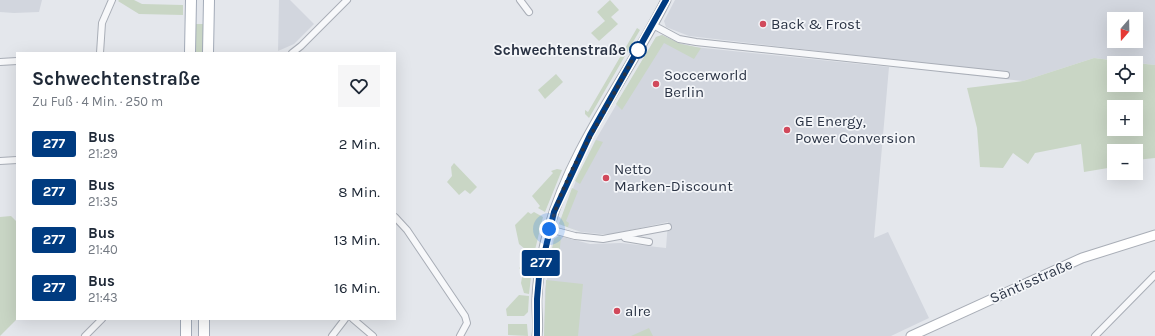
<!DOCTYPE html>
<html lang="de">
<meta charset="utf-8">
<style>
:root{--surface:#fff;--page:#f6f6f7;--text:#1f2937;--muted:#747a83}
body{margin:0;font-family:Karla,sans-serif;background:var(--page);color:var(--text);height:100vh;display:flex;flex-direction:column;font-size:15px;white-space:nowrap}
*{box-sizing:border-box;margin:0}
p{font-size:13px;color:var(--muted)}
.icon{flex:none;width:22px;height:22px;fill:none;stroke:currentColor;stroke-width:2;stroke-linecap:round;stroke-linejoin:round}
.map{position:relative;flex:1;overflow:hidden}
.drawer{position:absolute;left:16px;top:52px;width:380px;height:268px;display:flex;flex-direction:column;background:var(--surface);border-radius:0px;box-shadow:0 4px 16px #0002}
.drawer>*{flex:none}
.badge{padding:0 8px;border-radius:3px;font-size:14px;line-height:26px}
.needle{width:26px;rotate:200deg}
.buttons{position:absolute;left:1107px;top:12px;display:grid;gap:8px}
.buttons a{display:grid;place-items:center;width:36px;height:36px;border-radius:0px;background:var(--surface);box-shadow:0 4px 16px #0002;font-size:20px}
.you{position:absolute;width:20px;height:20px;margin:-10px;border:3px solid #fff;border-radius:50%;background:#1a73e8;box-shadow:0 0 0 6px #1a73e833}
.map>.badge{position:absolute;translate:-50% -50%;box-shadow:0 0 0 2px #fff}
.round{display:grid;place-items:center;flex:none;width:42px;height:42px;border-radius:0px;background:var(--page)}
.summary{display:flex;align-items:center;justify-content:space-between;height:68px;padding:0 16px}
h1{font-size:19px;font-weight:700;line-height:30px}
ul{padding:0;list-style:none}
li{display:flex;align-items:center;gap:12px;height:48px;padding:0 16px}
li div{flex:1}
li b{display:block;font-size:15px}
li em{font-style:normal}
li .badge{min-width:44px;font-weight:700;text-align:center}
.map>svg:first-child{display:block}
</style>
<div class="map">
<svg width="1155" height="336" viewBox="0 0 1155 336">
<rect width="100%" height="100%" fill="#e4e7ec"/>
<g fill="#d2d6de" fill-rule="evenodd">
<polygon points="0,0 42,0 39,12 14,13 0,12"/>
<polygon points="279,0 290,0 314,24 294,44 278,51"/>
<path d="M675,0H1155V65L1094,58L1023,81L939,72V65L689,36L666,27L664,21ZM1114,19H1136V41H1114Z"/>
<polygon points="662,35 676,42 694,47 889,67 874,238 888,232 929,318 891,336 544,336 545,290 554,239 559,236 590,244 621,243 666,248 668,222 612,234 600,234 581,232 559,224 575,183 595,141 656,37"/>
</g>
<g fill="#c9d6c5" fill-rule="evenodd">
<polygon points="119,0 134,0 142,4 183,5 183,15 139,14 118,1"/>
<polygon points="610,0 619,10 611,17 618,24 599,41 591,33 605,21 597,12"/>
<polygon points="195,24 204,24 205,53 193,53"/>
<polygon points="637,28 640,30 589,118 585,114 585,110 588,112"/>
<polygon points="662,35 681,44 701,48 694,59 664,43 622,110 616,104 656,37"/>
<path d="M1094,58L1135,63H1114V85H1136V63L1155,65V158L1136,160V151H1114V167L1084,172L1081,144L1035,153L1028,164L1013,153L1003,168L980,167L977,128L967,88L1023,81ZM1114,107H1136V129H1114Z"/>
<polygon points="556,74 563,82 545,99 538,90"/>
<polygon points="596,140 603,142 580,184 575,181"/>
<polygon points="454,163 477,187 470,194 465,190 459,195 447,182 452,176 451,167"/>
<polygon points="557,169 562,170 545,212 538,208 540,206 532,196 553,173 551,171"/>
<polygon points="572,188 578,191 566,221 569,223 568,227 581,232 559,224"/>
<polygon points="528,212 531,214 534,212 543,217 534,254 532,255 519,244 515,225"/>
<polygon points="11,216 17,222 17,319 0,336 0,217"/>
<polygon points="559,236 561,237 558,266 549,265 554,239"/>
<polygon points="533,260 529,294 524,293 521,283 523,272 519,268 526,262"/>
<polygon points="546,280 583,284 578,336 544,336"/>
<polygon points="519,295 529,296 528,312 524,316 507,316 506,309"/>
<polygon points="508,324 527,324 528,336 508,335"/>
<polygon points="649,328 653,336 631,336"/>
</g>
<g fill="none" stroke-linecap="round" stroke-linejoin="round">
<defs>
<g id="street">
<polyline points="520,0 529,12"/>
<polyline points="653,25 679,39 696,42 1006,75"/>
<polyline points="100,53 102,23 112,0"/>
<polyline points="292,53 301,46 347,0"/>
<polyline points="0,62 17,61"/>
<polyline points="0,161 17,160"/>
<polyline points="395,217 407,230 465,316 467,323 460,336"/>
<polyline points="549,229 575,236 603,239 668,227"/>
<polyline points="625,238 649,242"/>
<polyline points="353,319 373,336"/>
<polyline points="85,336 102,319"/>
<polyline points="332,336 345,319"/>
<polyline points="1095,336 1155,275"/>
</g>
<g id="secondary">
<path d="M537,336C539,323 536,309 537,297C538,274 543,250 549,228C572,146 628,76 666,0"/>
<polyline points="911,336 1082,258 1155,235"/>
</g>
<g id="primary">
<polyline points="190,53 191,0"/>
<polyline points="208,53 209,0"/>
<polyline points="186,336 186,319"/>
<polyline points="204,336 204,319"/>
</g>
</defs>
<use href="#street" stroke="#a9aeb7" stroke-width="8"/>
<use href="#secondary" stroke="#a9aeb7" stroke-width="11"/>
<use href="#primary" stroke="#a3abb8" stroke-width="12"/>
<use href="#street" stroke="#f7f8fa" stroke-width="6"/>
<use href="#secondary" stroke="#fff" stroke-width="9"/>
<use href="#primary" stroke="#fff" stroke-width="10"/>
</g>
<g fill="none" stroke-linecap="round" stroke-linejoin="round">
<defs>
<polyline id="line" points="537,336 537,299 539,277 554,212 590,135 666,0"/>
</defs>
<use href="#line" stroke="#fff" stroke-width="9"/>
<use href="#line" stroke="#003b80" stroke-width="6"/>
<polyline stroke="#2b3445" stroke-width="4" stroke-dasharray="0 7.2" points="549,229 561,194 574,166 638,50"/>
</g>
<g fill="#d1495b" stroke="#f4f6f9" stroke-width="1.5">
<circle cx="763" cy="24" r="4"/>
<circle cx="656" cy="84" r="4"/>
<circle cx="787" cy="130" r="4"/>
<circle cx="606" cy="178" r="4"/>
<circle cx="617" cy="311" r="4"/>
</g>
<circle fill="#fff" stroke="#003b80" stroke-width="2" cx="638" cy="50" r="8"/>
<g text-anchor="middle" dominant-baseline="central" stroke-width="3.5" stroke-linejoin="round" paint-order="stroke">
<g font-size="15" fill="#2b3445" stroke="#f4f6f9" text-anchor="start">
<text x="771" y="24">Back &amp; Frost</text>
<text x="664" y="75">Soccerworld<tspan x="664" dy="17">Berlin</tspan></text>
<text x="795" y="121">GE Energy,<tspan x="795" dy="17">Power Conversion</tspan></text>
<text x="614" y="169">Netto<tspan x="614" dy="17">Marken-Discount</tspan></text>
<text x="625" y="311">alre</text>
</g>
<g font-size="15" font-weight="bold" fill="#2b3445" stroke="#f4f6f9" text-anchor="end">
<text x="626" y="50">Schwechtenstraße</text>
</g>
<g font-size="15" fill="#2b3445" stroke="#f4f6f9">
<text transform="translate(1031 281) rotate(-24)">Säntisstraße</text>
</g>
</g>
</svg>
<div class="buttons">
<a><svg class="needle" viewBox="-14 -14 28 28"><path d="M0-13l5 13h-10z" fill="#e53935"/><path d="M0 13l5-13h-10z" fill="#747a83"/></svg></a>
<a><svg class="icon" aria-label="locate" viewBox="0 0 24 24"><circle cx="12" cy="12" r="6"/><path d="M12 2v4M12 18v4M2 12h4M18 12h4"/></svg></a>
<a>+</a>
<a>−</a>
</div>
<div class="you" style="left:549px;top:229px"></div>
<b class="badge" style="left:541px;top:263px;background:#003b80;color:#fff">277</b>
<section class="drawer">
<div class="summary"><div><h1>Schwechtenstraße</h1><p>Zu Fuß · 4 Min. · 250 m</p></div><a class="round"><svg class="icon" aria-label="heart" viewBox="0 0 24 24"><path d="M12 20l-8-8c-3-5 5-10 8-4 3-6 11-1 8 4z"/></svg></a></div>
<ul>
<li><span class="badge" style="background:#003b80;color:#fff">277</span><div><b>Bus</b><p>21:29</p></div><em>2 Min.</em></li>
<li><span class="badge" style="background:#003b80;color:#fff">277</span><div><b>Bus</b><p>21:35</p></div><em>8 Min.</em></li>
<li><span class="badge" style="background:#003b80;color:#fff">277</span><div><b>Bus</b><p>21:40</p></div><em>13 Min.</em></li>
<li><span class="badge" style="background:#003b80;color:#fff">277</span><div><b>Bus</b><p>21:43</p></div><em>16 Min.</em></li>
</ul>
</section>
</div>
